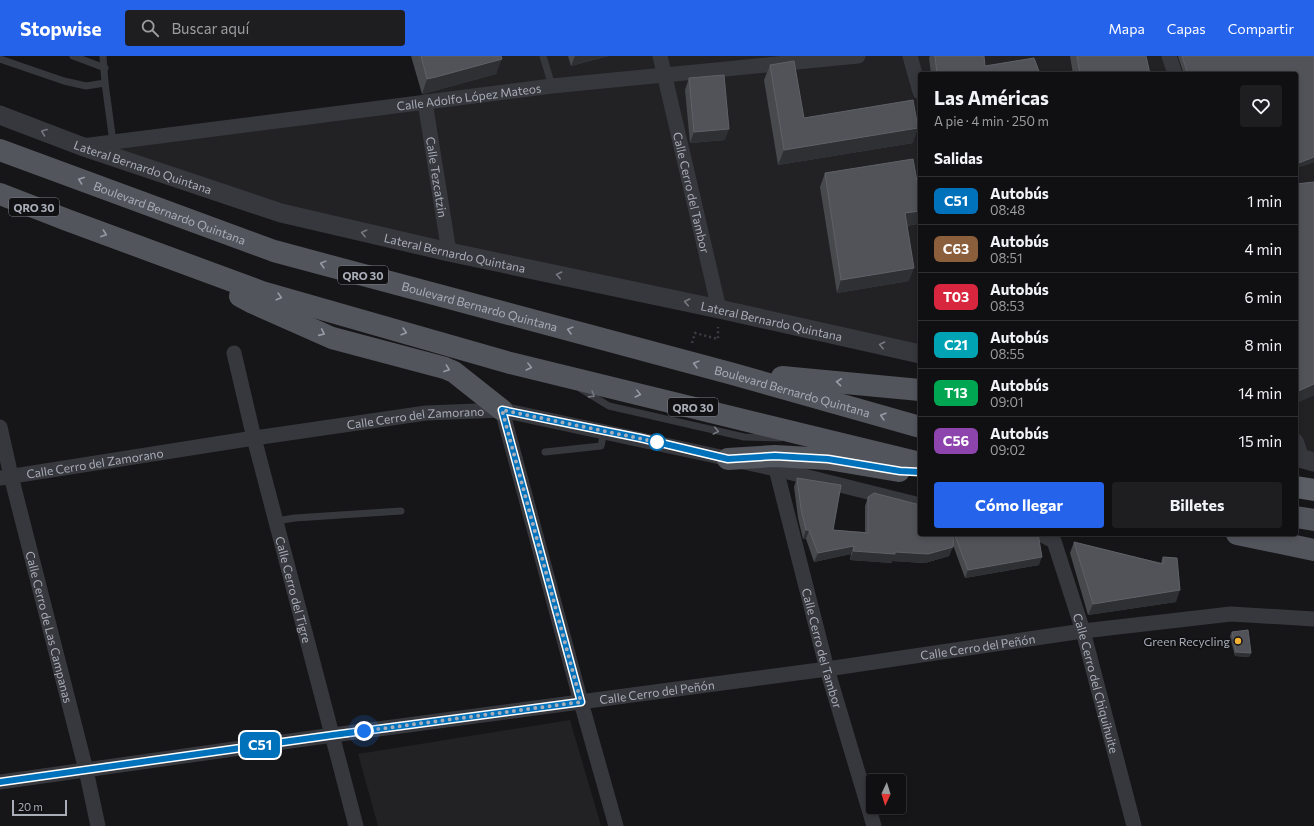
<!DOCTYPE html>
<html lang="es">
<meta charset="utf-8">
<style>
:root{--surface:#101012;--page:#1e1e20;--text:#f1f3f6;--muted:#9c9d9f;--line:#303032;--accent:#2563eb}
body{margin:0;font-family:Commissioner,sans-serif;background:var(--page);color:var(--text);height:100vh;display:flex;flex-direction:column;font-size:15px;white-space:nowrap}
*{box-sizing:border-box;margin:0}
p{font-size:13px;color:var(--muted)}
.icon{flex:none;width:22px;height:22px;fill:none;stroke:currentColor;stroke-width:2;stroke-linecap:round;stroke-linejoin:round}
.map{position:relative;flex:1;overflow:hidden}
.panel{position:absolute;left:918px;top:16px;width:380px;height:464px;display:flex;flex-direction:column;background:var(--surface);border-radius:4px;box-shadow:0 2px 6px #0003,0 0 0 1px var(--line)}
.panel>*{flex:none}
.badge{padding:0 8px;border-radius:6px;font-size:14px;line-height:26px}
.needle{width:26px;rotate:184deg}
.buttons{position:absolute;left:866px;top:718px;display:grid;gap:8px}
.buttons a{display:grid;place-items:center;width:40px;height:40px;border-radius:4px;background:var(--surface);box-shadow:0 2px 6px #0003,0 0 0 1px var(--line);font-size:20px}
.scale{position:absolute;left:12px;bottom:10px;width:55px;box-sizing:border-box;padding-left:4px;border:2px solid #a8adb8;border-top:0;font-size:11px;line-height:14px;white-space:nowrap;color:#a8adb8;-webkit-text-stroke:3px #111113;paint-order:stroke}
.you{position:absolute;width:20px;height:20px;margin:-10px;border:3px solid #fff;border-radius:50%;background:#1a73e8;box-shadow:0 0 0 6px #1a73e833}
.map>.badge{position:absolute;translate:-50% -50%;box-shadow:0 0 0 2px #fff}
h2{padding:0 16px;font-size:15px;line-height:36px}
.round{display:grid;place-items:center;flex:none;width:42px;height:42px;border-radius:4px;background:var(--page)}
.head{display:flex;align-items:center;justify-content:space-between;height:68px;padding:0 16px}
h1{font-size:19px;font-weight:700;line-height:30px}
.cta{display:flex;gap:8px;margin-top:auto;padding:8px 16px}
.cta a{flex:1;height:46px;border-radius:4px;background:var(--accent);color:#fff;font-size:16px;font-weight:700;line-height:46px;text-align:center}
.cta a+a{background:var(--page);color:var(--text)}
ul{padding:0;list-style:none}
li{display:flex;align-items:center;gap:12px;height:48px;padding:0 16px;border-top:1px solid var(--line)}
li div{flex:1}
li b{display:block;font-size:15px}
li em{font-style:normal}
li .badge{min-width:44px;font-weight:700;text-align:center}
header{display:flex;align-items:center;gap:24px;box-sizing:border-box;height:56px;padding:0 20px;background:var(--accent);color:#fff}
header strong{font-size:19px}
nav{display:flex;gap:22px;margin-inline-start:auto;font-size:14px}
.search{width:280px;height:36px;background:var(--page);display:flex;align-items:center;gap:10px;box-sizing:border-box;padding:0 14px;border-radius:4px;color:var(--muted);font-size:15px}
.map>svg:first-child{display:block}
</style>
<header>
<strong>Stopwise</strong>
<div class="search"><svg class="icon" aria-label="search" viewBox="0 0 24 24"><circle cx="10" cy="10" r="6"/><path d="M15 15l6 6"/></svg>Buscar aquí</div>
<nav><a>Mapa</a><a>Capas</a><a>Compartir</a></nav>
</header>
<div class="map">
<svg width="1314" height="770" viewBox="0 0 1314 770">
<rect width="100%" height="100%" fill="#161618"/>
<g fill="#222225">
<polygon points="419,0 1314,0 1314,406 1296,401 1296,18 920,18 920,298 449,196 81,90 425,46"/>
<polygon points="570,664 601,770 378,770 358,698"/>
</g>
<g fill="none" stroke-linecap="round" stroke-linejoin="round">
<polyline stroke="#3d3f44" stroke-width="2.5" stroke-dasharray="2 3" stroke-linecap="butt" points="692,287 695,277 718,283 718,271"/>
<g stroke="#37383d" stroke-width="7">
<polyline points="73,0 105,12"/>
<polyline points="543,0 552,30"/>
<polyline points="0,3 64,25 86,30 105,27 103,0"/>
<polyline points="105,27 113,86"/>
<polyline points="581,333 609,350 744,381 780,382"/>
<polyline points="545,396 601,390 604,375"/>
<polyline points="276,465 295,462 401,455"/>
</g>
<g stroke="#37383d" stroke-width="15">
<path id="s1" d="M660,0L719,253"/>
<polyline points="910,0 920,36"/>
<polyline points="1169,0 1175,18"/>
<path id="s2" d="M425,46L449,196"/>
<path id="s3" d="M82,90L552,30L858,0"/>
<path id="s4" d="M234,297L254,382L356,770"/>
<polyline points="502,354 581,646 616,770"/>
<path id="s5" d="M0,371L11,420L86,714L98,770"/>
<polyline points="1296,385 1302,402"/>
<path id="s6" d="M776,413L827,613L874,770"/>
<path id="s7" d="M0,422L254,382L426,357L502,354L776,413L920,449"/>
<path id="s8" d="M1040,478L1054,485L1083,575L1134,770"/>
<path id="s9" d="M0,726L333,679L827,613L1083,575L1231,558L1314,563"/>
</g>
<g stroke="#37383d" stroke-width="19">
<path id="s10" d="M0,59L81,90L281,157L449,196L719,253L920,298"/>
<polyline points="1296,401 1314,406"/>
</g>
<g stroke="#53555c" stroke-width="22">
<path id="s11" d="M0,94L274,195L733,318L920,371"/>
<polyline points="0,138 67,164 262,236 510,307 920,407"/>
<polyline points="240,240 253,247 332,282 445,312 454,316 502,354"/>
<polyline points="782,321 920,334"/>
<polyline points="728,403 775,400 828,403 899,415"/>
<polyline points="1296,461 1314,464"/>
<polyline points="1237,478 1314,494"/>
</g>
<polyline stroke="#5b5e65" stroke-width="22" points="1296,431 1314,434"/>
</g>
<g fill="#47494d">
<polygon points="411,0 501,0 496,18 430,36 422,38"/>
<polygon points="568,0 608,0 571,10"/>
<polygon points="930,0 935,0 985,10 1040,18 931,18 929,2"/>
<polygon points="1070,0 1146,0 1150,18 1073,18"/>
<polygon points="1178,0 1314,0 1314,106 1296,112 1296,18 1184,18"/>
<polygon points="770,9 804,62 913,87 778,109 764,24"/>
<polygon points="689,22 725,84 690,87 685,34"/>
<polygon points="825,117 920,142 920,160 917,168 907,170 909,225 837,237 820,131"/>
<polygon points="1314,126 1314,339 1296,347 1296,128"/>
<polygon points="797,422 833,474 865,476 865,450 868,441 920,478 953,487 955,480 1039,509 965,522 953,489 949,500 925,507 892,505 892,507 850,504 851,498 814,506 806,483 803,483 798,462 794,431"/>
<polygon points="1074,486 1161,507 1163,501 1176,546 1088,559 1070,497"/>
<polygon points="1232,576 1251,597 1249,601 1235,600 1230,580"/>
</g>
<g fill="#2f3033">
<polygon points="575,0 608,0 571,10"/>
<polygon points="502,3 496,18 430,36 422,38 427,23"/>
<polygon points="918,72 913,87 778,109 784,94"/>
<polygon points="729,73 725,84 690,87 694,76"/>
<polygon points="1314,101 1314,106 1296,112 1296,108"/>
<polygon points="920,155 920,160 917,168 900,171 905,157"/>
<polygon points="914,212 909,225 837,237 841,224"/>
<polygon points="1314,328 1314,339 1296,347 1296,336"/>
<polygon points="806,474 809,474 806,483 803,483"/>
<polygon points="854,490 851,498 814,506 818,497"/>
<polygon points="953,491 949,500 925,507 892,505 892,507 850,504 853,495 895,496"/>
<polygon points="1042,501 1039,509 965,522 968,514"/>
<polygon points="1180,534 1176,546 1088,559 1093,548"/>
<polygon points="1236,596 1251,597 1249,601 1235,600"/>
</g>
<g fill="#525359" stroke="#5f6168">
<polygon points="421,0 501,0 502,3 436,21 427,23"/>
<polygon points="935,0 984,0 985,10 1034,2 1040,18 937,18"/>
<polygon points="1077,0 1146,0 1150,18 1080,18"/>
<polygon points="1182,0 1314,0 1314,101 1296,108 1296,18 1188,18"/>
<polygon points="794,5 804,62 913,44 918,72 784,94 770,9"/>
<polygon points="724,19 729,73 694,76 689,22"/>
<polygon points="913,103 920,142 920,155 905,157 914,212 841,224 825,117"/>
<polygon points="1314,126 1314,328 1296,336 1296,157 1298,157 1296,150 1296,128"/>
<polygon points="797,422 841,429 833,474 868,477 868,441 874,437 920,449 920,478 954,478 953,491 928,498 895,496 895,498 853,495 854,490 818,497 809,474 806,474 801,453"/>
<polygon points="963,478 1038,478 1042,501 968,514 955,480"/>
<polygon points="1074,486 1163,508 1163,501 1177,502 1180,534 1093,548"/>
<polygon points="1248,574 1251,597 1236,596 1232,576"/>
</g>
<defs><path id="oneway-chevron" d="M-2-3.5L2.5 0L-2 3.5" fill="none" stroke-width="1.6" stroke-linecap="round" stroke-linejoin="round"/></defs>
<g stroke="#757881">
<use href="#oneway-chevron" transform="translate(44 76) rotate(-159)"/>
<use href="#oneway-chevron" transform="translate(364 177) rotate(-167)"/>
<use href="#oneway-chevron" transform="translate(559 219) rotate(-168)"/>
<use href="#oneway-chevron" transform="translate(687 246) rotate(-168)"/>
<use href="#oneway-chevron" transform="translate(882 289) rotate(-167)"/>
<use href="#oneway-chevron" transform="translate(592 339) rotate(32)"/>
<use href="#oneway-chevron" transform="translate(716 375) rotate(13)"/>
</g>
<g stroke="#979ba6">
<use href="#oneway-chevron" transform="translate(81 124) rotate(-160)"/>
<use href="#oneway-chevron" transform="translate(104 178) rotate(20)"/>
<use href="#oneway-chevron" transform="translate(323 208) rotate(-165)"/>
<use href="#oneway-chevron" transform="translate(279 241) rotate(16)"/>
<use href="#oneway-chevron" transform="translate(570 274) rotate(-165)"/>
<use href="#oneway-chevron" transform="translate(404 276) rotate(16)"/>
<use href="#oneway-chevron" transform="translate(322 277) rotate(24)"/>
<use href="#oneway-chevron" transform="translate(696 308) rotate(-165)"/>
<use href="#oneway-chevron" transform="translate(529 311) rotate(14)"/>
<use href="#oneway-chevron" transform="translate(447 313) rotate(20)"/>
<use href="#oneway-chevron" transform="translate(839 326) rotate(-174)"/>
<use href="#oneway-chevron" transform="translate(638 338) rotate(14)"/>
<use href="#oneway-chevron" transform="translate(883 360) rotate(-164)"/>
</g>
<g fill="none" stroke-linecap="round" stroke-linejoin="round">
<defs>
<polyline id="line" points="0,726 333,679 581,646 502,354 640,382 728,403 775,400 828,403 900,415 920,416"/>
</defs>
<use href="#line" stroke="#fff" stroke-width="9"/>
<use href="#line" stroke="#0072bc" stroke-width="6"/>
<polyline stroke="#a8adb8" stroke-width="4" stroke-dasharray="0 7.2" points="364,675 581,646 502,354 657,386"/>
</g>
<circle fill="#fff" stroke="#0072bc" stroke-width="2" cx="657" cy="386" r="8"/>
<circle fill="#f2b134" stroke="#111113" stroke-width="1.5" cx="1238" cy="585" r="4"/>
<g text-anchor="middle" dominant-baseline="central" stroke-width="3" stroke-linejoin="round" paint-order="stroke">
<g fill="#111113" stroke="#7b7e86" stroke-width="1">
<rect x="9" y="142" width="50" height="18" rx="3"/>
<rect x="338" y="210" width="50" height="18" rx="3"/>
<rect x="668" y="342" width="50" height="18" rx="3"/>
</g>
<g font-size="11" font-weight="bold" fill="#a8adb8">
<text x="34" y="151">QRO 30</text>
<text x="363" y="219">QRO 30</text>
<text x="693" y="351">QRO 30</text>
</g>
<g font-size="12" fill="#a8adb8" stroke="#111113">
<text stroke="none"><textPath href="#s3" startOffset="390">Calle Adolfo López Mateos</textPath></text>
<text stroke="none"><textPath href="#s10" startOffset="152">Lateral Bernardo Quintana</textPath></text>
<text stroke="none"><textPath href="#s2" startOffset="76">Calle Tezcatzin</textPath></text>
<text stroke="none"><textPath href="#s1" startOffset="140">Calle Cerro del Tambor</textPath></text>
<text stroke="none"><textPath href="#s11" startOffset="181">Boulevard Bernardo Quintana</textPath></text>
<text stroke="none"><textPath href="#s10" startOffset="476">Lateral Bernardo Quintana</textPath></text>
<text stroke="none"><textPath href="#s11" startOffset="505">Boulevard Bernardo Quintana</textPath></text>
<text stroke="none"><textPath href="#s10" startOffset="800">Lateral Bernardo Quintana</textPath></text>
<text stroke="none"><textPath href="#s11" startOffset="829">Boulevard Bernardo Quintana</textPath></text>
<text stroke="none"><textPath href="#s7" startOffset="420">Calle Cerro del Zamorano</textPath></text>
<text stroke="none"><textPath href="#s7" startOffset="96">Calle Cerro del Zamorano</textPath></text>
<text stroke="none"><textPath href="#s4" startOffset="244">Calle Cerro del Tigre</textPath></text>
<text stroke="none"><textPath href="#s5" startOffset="206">Calle Cerro de Las Campanas</textPath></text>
<text stroke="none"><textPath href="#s9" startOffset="987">Calle Cerro del Peñón</textPath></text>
<text stroke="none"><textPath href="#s6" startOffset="185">Calle Cerro del Tambor</textPath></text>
<text stroke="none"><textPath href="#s8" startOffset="164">Calle Cerro del Chiquihuite</textPath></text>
<text stroke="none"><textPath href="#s9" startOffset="663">Calle Cerro del Peñón</textPath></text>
</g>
<g font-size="12" fill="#a8adb8" stroke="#111113" text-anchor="end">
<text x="1230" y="585">Green Recycling</text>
</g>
</g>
</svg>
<div class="buttons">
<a><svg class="needle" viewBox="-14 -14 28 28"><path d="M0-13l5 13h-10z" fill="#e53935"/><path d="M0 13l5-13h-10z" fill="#9c9d9f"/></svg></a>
</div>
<div class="scale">20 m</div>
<div class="you" style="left:364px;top:675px"></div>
<b class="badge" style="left:260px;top:689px;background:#0072bc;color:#fff">C51</b>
<section class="panel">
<div class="head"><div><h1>Las Américas</h1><p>A pie · 4 min · 250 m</p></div><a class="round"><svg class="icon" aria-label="heart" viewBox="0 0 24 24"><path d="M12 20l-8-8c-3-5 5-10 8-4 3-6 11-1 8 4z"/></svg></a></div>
<h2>Salidas</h2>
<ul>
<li><span class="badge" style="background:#0072bc;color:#fff">C51</span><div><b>Autobús</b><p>08:48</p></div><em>1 min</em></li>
<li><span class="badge" style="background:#8b5e3c;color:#fff">C63</span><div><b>Autobús</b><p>08:51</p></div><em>4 min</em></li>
<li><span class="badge" style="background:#d7263d;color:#fff">T03</span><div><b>Autobús</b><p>08:53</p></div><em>6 min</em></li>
<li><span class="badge" style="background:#00a3b4;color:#fff">C21</span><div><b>Autobús</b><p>08:55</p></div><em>8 min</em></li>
<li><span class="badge" style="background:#00a651;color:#fff">T13</span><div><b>Autobús</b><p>09:01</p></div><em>14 min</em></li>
<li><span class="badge" style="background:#8e44ad;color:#fff">C56</span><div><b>Autobús</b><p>09:02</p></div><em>15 min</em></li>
</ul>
<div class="cta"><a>Cómo llegar</a><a>Billetes</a></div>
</section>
</div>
